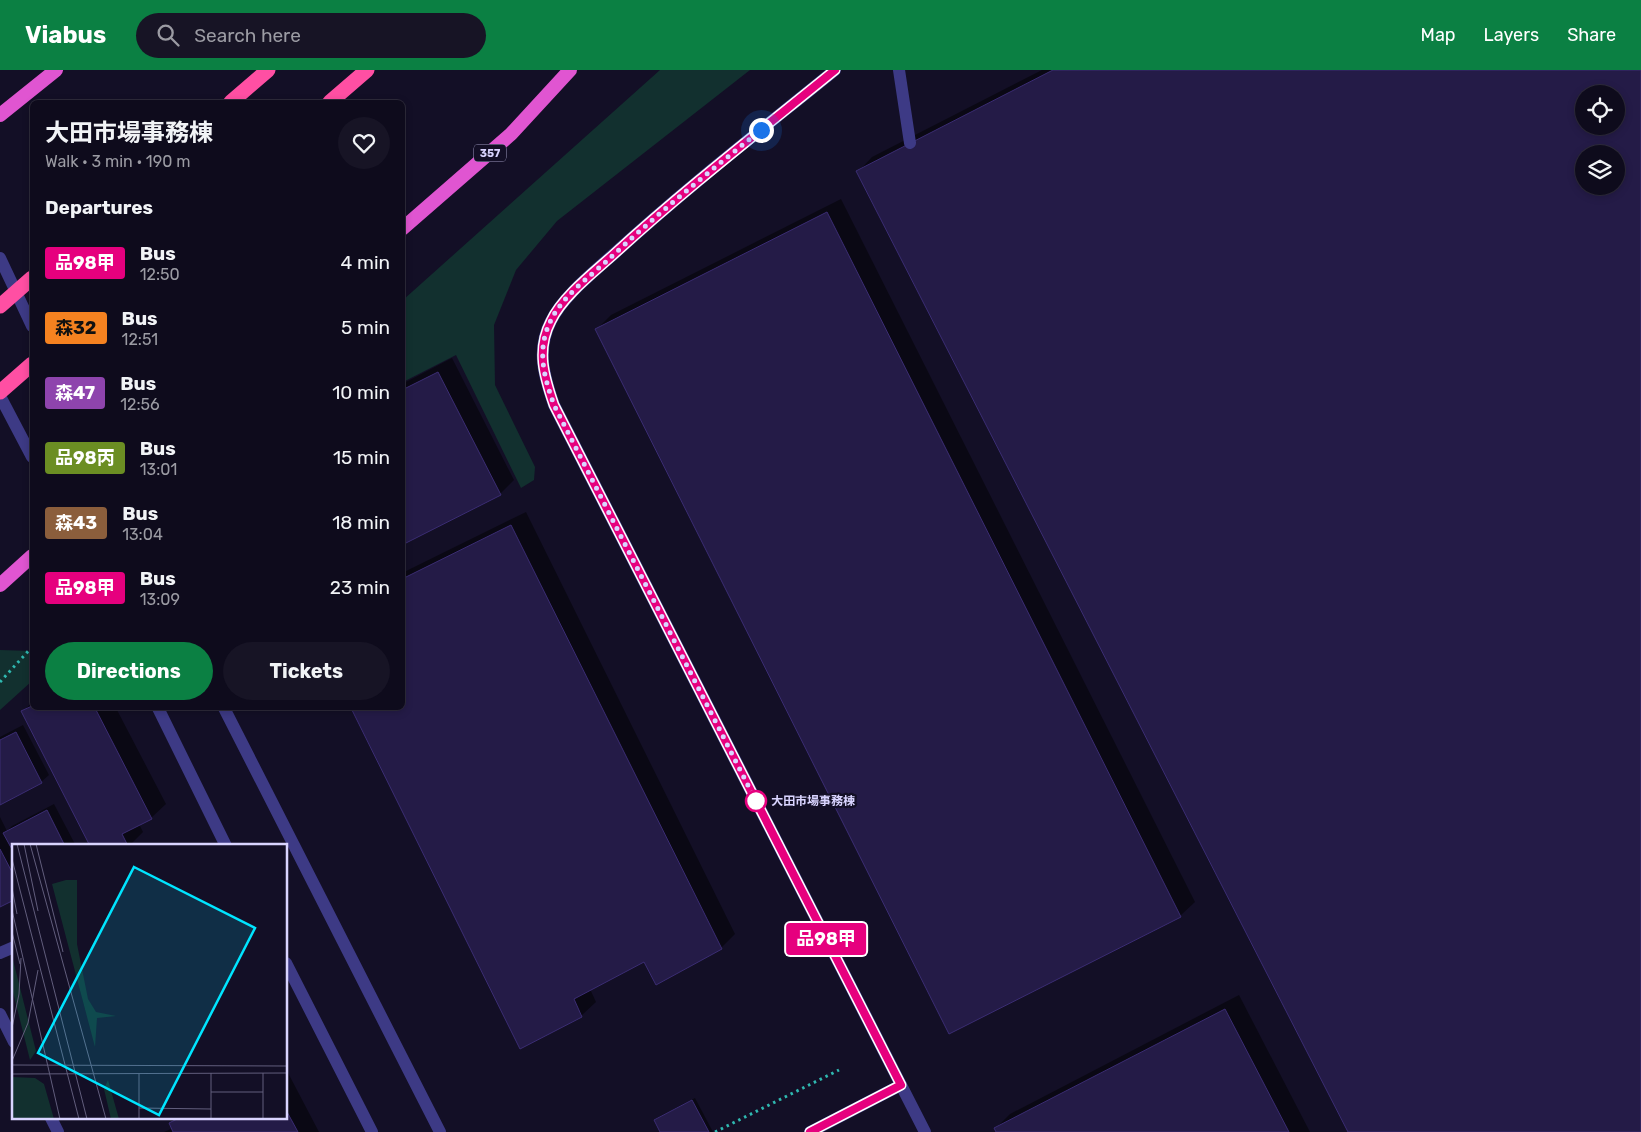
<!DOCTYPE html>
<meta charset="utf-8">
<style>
:root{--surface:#0e0b1c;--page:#171425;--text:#f1f3f6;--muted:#9b9ba3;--line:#2e2b3b;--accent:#0b8043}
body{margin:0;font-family:Rubik,"Noto Sans JP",sans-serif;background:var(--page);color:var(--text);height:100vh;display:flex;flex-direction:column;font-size:19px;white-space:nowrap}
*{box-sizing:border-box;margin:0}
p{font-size:16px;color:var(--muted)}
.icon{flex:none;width:28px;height:28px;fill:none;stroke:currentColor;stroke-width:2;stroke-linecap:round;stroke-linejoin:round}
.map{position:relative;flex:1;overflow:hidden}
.panel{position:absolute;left:30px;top:30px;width:375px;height:610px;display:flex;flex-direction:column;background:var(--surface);border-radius:8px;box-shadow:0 2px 8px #0003,0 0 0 1px var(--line)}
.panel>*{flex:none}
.badge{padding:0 10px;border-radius:4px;font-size:18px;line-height:32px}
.fabs{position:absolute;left:1575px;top:15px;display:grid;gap:10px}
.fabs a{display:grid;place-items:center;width:50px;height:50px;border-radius:50%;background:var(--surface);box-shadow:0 2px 8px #0003,0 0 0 1px var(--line);font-size:25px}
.you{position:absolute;width:25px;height:25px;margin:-12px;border:4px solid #fff;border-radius:50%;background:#1a73e8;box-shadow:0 0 0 8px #1a73e833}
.map>.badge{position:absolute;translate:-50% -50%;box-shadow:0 0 0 2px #fff}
h2{padding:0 15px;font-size:19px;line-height:45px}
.round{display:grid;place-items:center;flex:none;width:52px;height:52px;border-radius:26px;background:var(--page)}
.head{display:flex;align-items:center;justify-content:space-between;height:85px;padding:0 15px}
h1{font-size:24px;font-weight:700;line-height:38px}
.primary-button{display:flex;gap:10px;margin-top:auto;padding:10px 15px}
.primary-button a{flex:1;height:58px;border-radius:30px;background:var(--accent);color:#fff;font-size:20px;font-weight:700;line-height:58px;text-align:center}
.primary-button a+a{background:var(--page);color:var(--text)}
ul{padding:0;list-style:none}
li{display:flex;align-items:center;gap:15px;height:65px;padding:0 15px}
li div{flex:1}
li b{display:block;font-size:19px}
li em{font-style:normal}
li .badge{min-width:55px;font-weight:700;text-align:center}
header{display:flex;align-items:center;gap:30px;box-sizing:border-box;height:70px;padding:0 25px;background:var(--accent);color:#fff}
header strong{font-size:24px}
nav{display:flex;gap:28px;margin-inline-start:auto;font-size:18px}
.search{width:350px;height:45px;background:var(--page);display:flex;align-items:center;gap:12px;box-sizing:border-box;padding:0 18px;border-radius:28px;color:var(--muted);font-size:19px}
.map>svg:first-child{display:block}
</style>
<header>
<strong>Viabus</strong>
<div class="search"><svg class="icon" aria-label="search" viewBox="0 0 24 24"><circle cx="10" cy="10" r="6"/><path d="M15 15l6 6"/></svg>Search here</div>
<nav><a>Map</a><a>Layers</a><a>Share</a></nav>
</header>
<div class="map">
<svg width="1641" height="1062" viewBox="0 0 1641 1062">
<rect width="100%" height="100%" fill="#130f26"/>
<g fill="#12302f">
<polygon points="660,0 750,0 557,151 516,200 494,255 495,315 535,397 534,410 521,418 456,285 403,312 403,230"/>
<polygon points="0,580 32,581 32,611 0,640"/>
</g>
<g fill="#0007" fill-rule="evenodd">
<path d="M1042,0H1641V1062H1349L858,102L872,87ZM1584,24H1616V56H1584ZM1584,84H1616V116H1584Z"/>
<polygon points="841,129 1195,832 1180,846 597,259 611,245"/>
<polygon points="452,288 514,410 500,424 402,474 402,314"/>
<polygon points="526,442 735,864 721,878 645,890 590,919 596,932 581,946 521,977 352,638 402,638 402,503"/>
<polygon points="32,632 32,638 116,638 166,734 151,748 139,754 143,762 129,776 92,776 23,642"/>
<polygon points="23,655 49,705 41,712 0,733 0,667"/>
<polygon points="54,734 76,776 14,776 14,829 0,836 0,747 7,761 12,756"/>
<polygon points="1239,925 1310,1062 998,1062 996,1058 1010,1044"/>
<polygon points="286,999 319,1062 164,1062 173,1058 170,1053 176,1048 286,1048"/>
<polygon points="695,1028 713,1062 661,1062 655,1050 659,1047"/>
</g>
<g fill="#241b47" stroke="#3b2d73" fill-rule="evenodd">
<path d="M1053,0H1641V1062H1348L856,101ZM1584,24H1616V56H1584ZM1584,84H1616V116H1584Z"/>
<polygon points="827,142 1181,847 949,964 595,259"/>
<polygon points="438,302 501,425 402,475 402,320"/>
<polygon points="511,455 722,879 656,915 644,892 574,929 582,947 520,979 351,638 402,638 402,509"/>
<polygon points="32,636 32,638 95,638 152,749 122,764 128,776 90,776 21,641"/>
<polygon points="16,662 42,713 0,735 0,670"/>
<polygon points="47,740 65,776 14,776 14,783 3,763"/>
<polygon points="0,779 14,806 14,830 0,837"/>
<polygon points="1225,939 1289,1062 996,1062 994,1058"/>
<polygon points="692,1030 709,1062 660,1062 654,1050"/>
<polygon points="286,1040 298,1062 173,1062 169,1053 179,1048 286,1048"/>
</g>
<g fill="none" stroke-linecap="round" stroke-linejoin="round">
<g stroke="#2fb8b0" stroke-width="3" stroke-dasharray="2.5 4" stroke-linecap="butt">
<polyline points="0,612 32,577"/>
<polyline points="715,1062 839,1000"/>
</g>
<g stroke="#3d3a85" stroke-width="12">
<path d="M835,0C761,60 686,118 616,182C595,201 563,226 551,251C536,280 544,306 554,335L925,1062"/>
<polyline points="899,0 910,73"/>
<polyline points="810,1062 901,1015"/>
</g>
<g stroke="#3d3a85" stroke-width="12">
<polyline points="0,883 14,877"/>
<polyline points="0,944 14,972"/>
<polyline points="51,1048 58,1062"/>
</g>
<g stroke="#3d3a85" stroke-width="12">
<polyline points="0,188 32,256"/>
<polyline points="0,326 32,387"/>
<polyline points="158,638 226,776"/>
<polyline points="224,638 440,1062"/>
<polyline points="286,893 372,1062"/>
</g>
<g stroke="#e055d1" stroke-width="14">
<polyline points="0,45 56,0"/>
<polyline points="402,159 511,64 570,0"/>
<polyline points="0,515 32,486"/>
</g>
<g stroke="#ff4fa3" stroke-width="15">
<polyline points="231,32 268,0"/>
<polyline points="330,32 367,0"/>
</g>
<g stroke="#ff4fa3" stroke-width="15">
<polyline points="0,236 32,208"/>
<polyline points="0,322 32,294"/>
</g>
</g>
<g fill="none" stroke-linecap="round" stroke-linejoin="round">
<defs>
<path id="line" d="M810,1062L901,1015L554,335C544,306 536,280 551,251C562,227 593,203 613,185C684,120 760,61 835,0"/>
</defs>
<use href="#line" stroke="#fff" stroke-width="11"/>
<use href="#line" stroke="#e6007e" stroke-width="8"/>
<path stroke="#d9d4ff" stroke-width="5" stroke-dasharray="0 9" d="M756,731L554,335C544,306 536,280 551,250C562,227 589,207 608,190C657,144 709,102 761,60"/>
</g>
<circle fill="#fff" stroke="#e6007e" stroke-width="2.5" cx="756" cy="731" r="10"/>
<g text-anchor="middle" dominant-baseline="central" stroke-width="4.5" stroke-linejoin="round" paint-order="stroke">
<rect fill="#130f26" stroke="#9e99be" stroke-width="1" x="474" y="74.5" width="32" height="17" rx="4"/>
<g font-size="11" font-weight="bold" fill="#d9d4ff">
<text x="490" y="83">357</text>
</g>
<g font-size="12" font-weight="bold" fill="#d9d4ff" stroke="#130f26" text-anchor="start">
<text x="771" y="731">大田市場事務棟</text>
</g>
</g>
<g transform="translate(12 774)">
<rect width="275" height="275" fill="#130f26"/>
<path d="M54,36H65V100L76,155L84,168L104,172L85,174L83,203L40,40ZM0,112L24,207L18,216L0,144ZM0,233L23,234L32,240L42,275H0ZM96,236L107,275H99L92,245Z" fill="#12302f"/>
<path fill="none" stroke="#625e7d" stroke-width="1" d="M5,0L75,275M12,0L26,67M18,0L94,275M24,0L51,108M0,15L67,275M0,44L5,70M0,66L48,275M0,88L8,120M0,184L7,150L9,114M0,217L16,179L26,126M0,221L275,222M0,230L275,229M199,248H251M127,264L199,265M127,275V229M199,275V229M251,275V229"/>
<path fill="#00e5ff" fill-opacity="0.15" stroke="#00e5ff" stroke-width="2.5" d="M122,23L243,84L147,271L26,209Z"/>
<rect width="275" height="275" fill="none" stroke="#d9d4ff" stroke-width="2.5"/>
</g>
</svg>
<div class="fabs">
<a><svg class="icon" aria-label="locate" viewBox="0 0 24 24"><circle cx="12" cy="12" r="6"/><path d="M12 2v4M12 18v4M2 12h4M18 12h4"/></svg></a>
<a><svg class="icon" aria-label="layers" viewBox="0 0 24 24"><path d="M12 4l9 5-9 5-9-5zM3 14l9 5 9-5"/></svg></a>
</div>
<div class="you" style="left:761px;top:60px"></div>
<b class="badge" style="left:826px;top:869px;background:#e6007e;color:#fff">品98甲</b>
<section class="panel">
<div class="head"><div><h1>大田市場事務棟</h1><p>Walk · 3 min · 190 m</p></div><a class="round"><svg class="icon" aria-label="heart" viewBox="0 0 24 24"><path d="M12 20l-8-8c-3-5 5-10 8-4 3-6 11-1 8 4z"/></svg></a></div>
<h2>Departures</h2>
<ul>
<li><span class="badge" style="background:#e6007e;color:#fff">品98甲</span><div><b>Bus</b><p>12:50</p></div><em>4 min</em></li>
<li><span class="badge" style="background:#f58220;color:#111">森32</span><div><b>Bus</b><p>12:51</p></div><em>5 min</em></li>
<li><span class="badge" style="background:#8e44ad;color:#fff">森47</span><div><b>Bus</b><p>12:56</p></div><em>10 min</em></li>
<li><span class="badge" style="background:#6b8e23;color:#fff">品98丙</span><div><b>Bus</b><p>13:01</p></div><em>15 min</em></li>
<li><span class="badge" style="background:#8b5e3c;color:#fff">森43</span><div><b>Bus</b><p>13:04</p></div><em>18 min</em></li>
<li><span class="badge" style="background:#e6007e;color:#fff">品98甲</span><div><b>Bus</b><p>13:09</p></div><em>23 min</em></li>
</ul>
<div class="primary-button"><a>Directions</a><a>Tickets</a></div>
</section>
</div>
